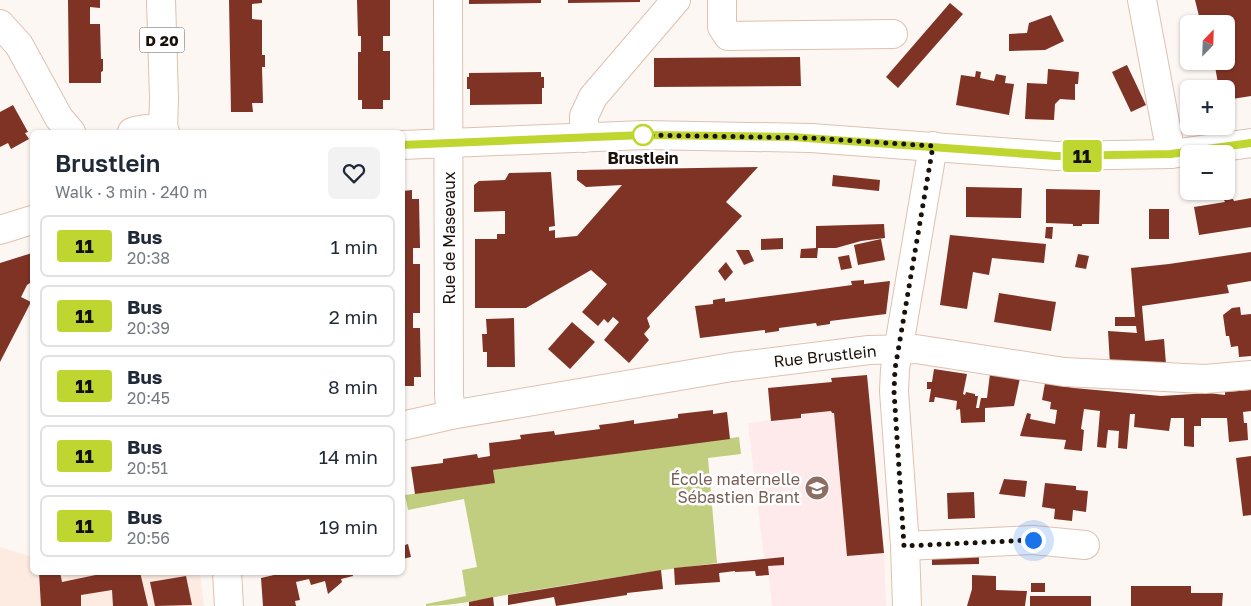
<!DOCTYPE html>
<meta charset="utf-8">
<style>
:root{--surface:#fff;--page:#f2f2f3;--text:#1f2937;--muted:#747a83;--line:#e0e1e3}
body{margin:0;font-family:"Golos Text",sans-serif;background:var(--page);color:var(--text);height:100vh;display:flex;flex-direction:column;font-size:19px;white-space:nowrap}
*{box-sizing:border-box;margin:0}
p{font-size:16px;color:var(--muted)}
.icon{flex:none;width:28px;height:28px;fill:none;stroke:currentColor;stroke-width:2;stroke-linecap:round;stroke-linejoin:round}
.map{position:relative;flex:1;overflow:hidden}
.sheet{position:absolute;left:30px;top:130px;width:375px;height:445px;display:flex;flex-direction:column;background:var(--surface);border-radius:8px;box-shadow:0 1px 4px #0004}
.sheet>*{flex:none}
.badge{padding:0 10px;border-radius:4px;font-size:18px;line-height:32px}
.needle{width:32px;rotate:23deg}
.tools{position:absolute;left:1180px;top:15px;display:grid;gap:10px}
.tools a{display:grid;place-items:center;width:55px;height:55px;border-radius:8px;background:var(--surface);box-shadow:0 1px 4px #0004;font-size:25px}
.you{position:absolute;width:25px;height:25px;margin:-12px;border:4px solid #fff;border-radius:50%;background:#1a73e8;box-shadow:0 0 0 8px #1a73e833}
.map>.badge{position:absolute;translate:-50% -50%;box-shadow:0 0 0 2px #fff}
.round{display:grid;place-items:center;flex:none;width:52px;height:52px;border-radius:8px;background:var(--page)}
.headline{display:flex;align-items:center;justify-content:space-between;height:85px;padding:0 25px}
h1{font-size:24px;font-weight:600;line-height:38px}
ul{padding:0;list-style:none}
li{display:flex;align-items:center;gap:15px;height:62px;margin:0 10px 8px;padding:0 15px;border:2px solid var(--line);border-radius:8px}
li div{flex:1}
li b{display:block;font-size:19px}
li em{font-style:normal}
li .badge{min-width:55px;font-weight:700;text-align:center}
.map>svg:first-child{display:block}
</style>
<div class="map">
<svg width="1251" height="606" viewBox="0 0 1251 606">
<rect width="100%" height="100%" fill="#fdf7f4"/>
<polygon fill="#fdebe1" points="0,547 32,557 32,572 200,573 204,606 0,606"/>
<polygon fill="#fee9eb" points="831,378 884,553 886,606 772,606 767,559 764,558 748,423 771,420 768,388 831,382"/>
<path fill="#c1cd7f" d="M739,437L741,454L708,458L717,563C653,571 589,581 524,592C491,597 460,606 426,606V604L466,596L462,570L477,567L464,499L408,510L405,495L494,483L493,470Z"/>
<g fill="#7f3325">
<polygon points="68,0 100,0 100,8 90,7 90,24 100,24 101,59 103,59 103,71 101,72 101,83 69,83"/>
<polygon points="229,0 262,0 262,3 252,4 252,19 262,20 262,55 265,55 265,67 262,67 263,103 252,103 253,112 231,112"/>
<polygon points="357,0 390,0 390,36 383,36 383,51 390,51 390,100 383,100 383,109 362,109 362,100 358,100 358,52 361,52 361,36 358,36"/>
<polygon points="469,0 541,0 541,3 469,4"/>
<polygon points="568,0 640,0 640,2 568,3"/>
<polygon points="1195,0 1251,0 1251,96 1226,100 1226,89 1219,89 1214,61 1226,61 1226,58 1230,58 1226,41 1226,24 1222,24 1222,22 1201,24"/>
<polygon points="950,3 963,14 898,88 886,77"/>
<polygon points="1051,15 1064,41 1045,50 1009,51 1009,34 1027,33 1029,23"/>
<polygon points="800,57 801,86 654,87 654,58"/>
<polygon points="1127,65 1146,105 1131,112 1112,72"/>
<polygon points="1048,69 1079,72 1078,84 1075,84 1075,100 1060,99 1055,104 1054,120 1025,119 1027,83 1047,84"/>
<polygon points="976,71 981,72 980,78 994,81 996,74 1006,76 1005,83 1014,84 1009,115 956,105 961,75 975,77"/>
<polygon points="541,72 541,77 544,77 544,88 542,88 542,104 470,105 470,89 467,89 467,77 469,77 469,73"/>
<polygon points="13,105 28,132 25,133 29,139 11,149 8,143 0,147 0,112"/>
<polygon points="758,167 726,202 742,216 647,318 650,327 644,334 649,340 629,363 604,340 619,322 613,317 608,323 604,319 598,326 582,312 607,284 591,270 526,308 475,308 475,239 497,239 497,234 505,234 505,211 474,212 474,185 479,181 505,180 509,173 551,172 555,226 549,227 549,231 555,230 555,238 577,236 622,185 586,187 577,180 577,170"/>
<polygon points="833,175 880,180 879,191 832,186"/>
<polygon points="966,187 1022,188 1021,218 966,217"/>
<polygon points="1046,189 1100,190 1099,224 1082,224 1082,226 1073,226 1073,224 1046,223"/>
<polygon points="412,190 412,199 419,199 420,248 413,248 413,264 420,264 420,313 413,313 413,328 420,328 421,377 414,377 414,386 402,386 402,191"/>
<polygon points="1251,198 1251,227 1199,235 1194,207 1225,202 1224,200 1233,199 1234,201"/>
<rect x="1149" y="209" width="20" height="30"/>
<polygon points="884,224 885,238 861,241 836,248 818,248 817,258 800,258 801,249 816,248 816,226"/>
<polygon points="1046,227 1053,227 1052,239 1045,238"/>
<polygon points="950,235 1046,244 1044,263 992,258 989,275 973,272 967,309 940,305"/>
<polygon points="783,238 783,249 761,250 761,239"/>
<polygon points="881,239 885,260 858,265 854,245"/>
<polygon points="736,250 749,250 754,261 744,265"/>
<polygon points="1251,252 1251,281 1227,285 1229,293 1142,306 1145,341 1164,339 1166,364 1110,364 1108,331 1137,333 1136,326 1115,326 1115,317 1135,317 1131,268 1169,264"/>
<polygon points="32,253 32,289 30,283 27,285 21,297 31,302 0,362 0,263"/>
<polygon points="1078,254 1089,256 1086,269 1075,267"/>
<polygon points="849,255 852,268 841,270 838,257"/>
<polygon points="726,262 733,272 725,281 718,271"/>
<polygon points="864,280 864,284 890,281 886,314 830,321 830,324 817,326 816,323 779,328 779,331 765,333 765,330 700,338 695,306 713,304 713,300 725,298 725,302 793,293 852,285 851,281"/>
<polygon points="999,293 1056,302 1051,331 994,322"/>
<polygon points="1240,307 1241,315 1251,314 1251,356 1239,357 1238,346 1231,347 1229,336 1226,336 1223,315 1232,308"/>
<polygon points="514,318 515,367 487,367 487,352 483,352 482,334 487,334 486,319"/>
<polygon points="572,322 595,342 570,369 548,349"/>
<polygon points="934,369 967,374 963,394 965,395 966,392 975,394 975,396 978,396 976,408 979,408 981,398 987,398 990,374 1020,378 1014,406 985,408 985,422 961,423 960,409 956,410 957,401 935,397 934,402 929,402 931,389 927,389 927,382 932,382"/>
<polygon points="867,375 884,553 847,556 834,413 832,413 831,411 801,414 801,418 771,421 768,388 832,382 831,378"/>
<polygon points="1045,383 1074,388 1161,396 1209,393 1225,395 1225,392 1251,390 1251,411 1243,412 1244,423 1247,423 1248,440 1229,442 1227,418 1201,418 1201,426 1194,426 1194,447 1184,446 1184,418 1171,418 1169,431 1134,427 1135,414 1130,414 1127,449 1118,448 1119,431 1108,430 1106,448 1097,447 1100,411 1084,409 1081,429 1084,430 1082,451 1064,449 1066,440 1020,436 1027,413 1031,414 1030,419 1055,424 1057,410 1050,409 1051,402 1042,400"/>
<polygon points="713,410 713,414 727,412 730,439 493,470 495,483 415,494 411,467 443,463 443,459 477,454 478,458 490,456 489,443 521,439 520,435 536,433 554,431 555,435 600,429 599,425 615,423 634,420 634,424 678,418 678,414"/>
<polygon points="1251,456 1251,515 1243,516 1236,458"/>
<polygon points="1004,479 1027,481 1025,497 999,494"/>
<polygon points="1045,483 1076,486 1076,490 1088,491 1086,512 1073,510 1072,521 1054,519 1055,509 1042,507"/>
<polygon points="974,492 975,518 948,519 947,493"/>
<polygon points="408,544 411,557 402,559 402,546"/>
<polygon points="932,551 979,551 979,564 932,565"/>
<polygon points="784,557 784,565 768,566 769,575 756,576 755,571 735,572 735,571 719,573 720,582 675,585 674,568"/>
<polygon points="661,570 663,589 627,593 627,595 556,606 554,597 508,605 508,595"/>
<polygon points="39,572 60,572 62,582 110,572 140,572 148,606 113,606 112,590 81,595 81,606 41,606"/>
<polygon points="287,572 352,572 353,576 341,579 342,582 328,594 325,581 311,585 309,579 296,582 300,600 295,601 296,606 263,606 261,578"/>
<polygon points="972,575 996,576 996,590 1027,591 1025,606 967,606 972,589"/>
<polygon points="186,576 192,605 155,606 150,582"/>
<rect x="1031" y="583" width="14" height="9"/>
<polygon points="1131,586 1191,586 1191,593 1223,593 1222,606 1131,606"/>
<rect x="1030" y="596" width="61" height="10"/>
<polygon points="493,597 494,606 469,606 469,602"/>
</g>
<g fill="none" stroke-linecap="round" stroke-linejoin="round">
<defs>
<g id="minor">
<polyline points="448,0 449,395 451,415"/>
<polyline points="722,0 722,27 728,36 893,34"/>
<polyline points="1142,0 1171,154"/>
<polyline points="0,24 19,45 59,118 71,132"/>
<polyline points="584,138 584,116 593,97 676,0"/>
<polyline points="0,230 32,220"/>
<polyline points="402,426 451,415 732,367 869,350 916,349 1064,372 1205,379 1251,375"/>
<polyline points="905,546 1033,540 1085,545"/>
<polyline points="907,606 905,546 894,391 895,369 933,146"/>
</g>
<g id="major">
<polyline points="161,0 164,98 163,131"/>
<path d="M132,132C144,128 154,128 165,132"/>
<polyline points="402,145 644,135 811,138 1056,156 1171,154 1251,143"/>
<polyline points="227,572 229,606"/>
</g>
</defs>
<use href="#minor" stroke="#dec1b0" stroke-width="30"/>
<use href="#major" stroke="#dec1b0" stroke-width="30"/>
<use href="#minor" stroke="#fff" stroke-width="28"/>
<use href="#major" stroke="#fff" stroke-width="28"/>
</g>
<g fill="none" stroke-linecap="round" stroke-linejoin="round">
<defs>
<polyline id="line" points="402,145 644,135 792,137 1056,156 1171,154 1251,143"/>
</defs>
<use href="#line" stroke="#fff" stroke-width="11"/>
<use href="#line" stroke="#bfd630" stroke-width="8"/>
<polyline stroke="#1b110b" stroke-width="5" stroke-dasharray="0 9" points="643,135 811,138 933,146 895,369 894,391 904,546 1033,540"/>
</g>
<defs>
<symbol id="school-disc" viewBox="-11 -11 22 22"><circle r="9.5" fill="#8d6e63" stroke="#fff"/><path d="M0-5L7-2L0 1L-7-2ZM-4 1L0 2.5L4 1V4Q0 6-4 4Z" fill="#fff"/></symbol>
</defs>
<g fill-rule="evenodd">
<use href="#school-disc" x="803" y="474" width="28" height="28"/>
</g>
<circle fill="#fff" stroke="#bfd630" stroke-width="2.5" cx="643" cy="135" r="10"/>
<g text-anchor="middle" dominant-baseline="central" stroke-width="5" stroke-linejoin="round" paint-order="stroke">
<rect fill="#fff" stroke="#5f5854" stroke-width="1" x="139.5" y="27.5" width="45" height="25" rx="4"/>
<g font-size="15" font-weight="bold" fill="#1b110b">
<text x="162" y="40">D 20</text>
</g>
<g font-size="16" font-weight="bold" fill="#1b110b" stroke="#fff">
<text x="643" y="158">Brustlein</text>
</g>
<g font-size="16" fill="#1b110b" stroke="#fff">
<text transform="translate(449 238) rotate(-90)">Rue de Masevaux</text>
<text transform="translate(825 356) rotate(-6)">Rue Brustlein</text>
</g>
<g font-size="16" fill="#785e54" stroke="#fff" text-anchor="end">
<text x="800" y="479">École maternelle<tspan x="800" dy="18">Sébastien Brant</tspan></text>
</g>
</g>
</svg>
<div class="tools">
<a><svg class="needle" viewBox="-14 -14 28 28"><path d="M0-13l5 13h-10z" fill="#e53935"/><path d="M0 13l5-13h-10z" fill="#747a83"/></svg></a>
<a>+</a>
<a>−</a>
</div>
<div class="you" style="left:1033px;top:540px"></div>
<b class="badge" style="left:1082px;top:156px;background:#bfd630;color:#111">11</b>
<section class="sheet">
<div class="headline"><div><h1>Brustlein</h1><p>Walk · 3 min · 240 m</p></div><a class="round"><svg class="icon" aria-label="heart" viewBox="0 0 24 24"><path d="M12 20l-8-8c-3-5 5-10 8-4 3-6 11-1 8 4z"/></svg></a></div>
<ul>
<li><span class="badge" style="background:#bfd630;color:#111">11</span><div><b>Bus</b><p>20:38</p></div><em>1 min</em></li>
<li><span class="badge" style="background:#bfd630;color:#111">11</span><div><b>Bus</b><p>20:39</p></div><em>2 min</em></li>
<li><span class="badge" style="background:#bfd630;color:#111">11</span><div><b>Bus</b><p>20:45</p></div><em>8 min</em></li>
<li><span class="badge" style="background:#bfd630;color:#111">11</span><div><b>Bus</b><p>20:51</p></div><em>14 min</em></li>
<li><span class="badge" style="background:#bfd630;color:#111">11</span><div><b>Bus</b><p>20:56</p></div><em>19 min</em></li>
</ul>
</section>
</div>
